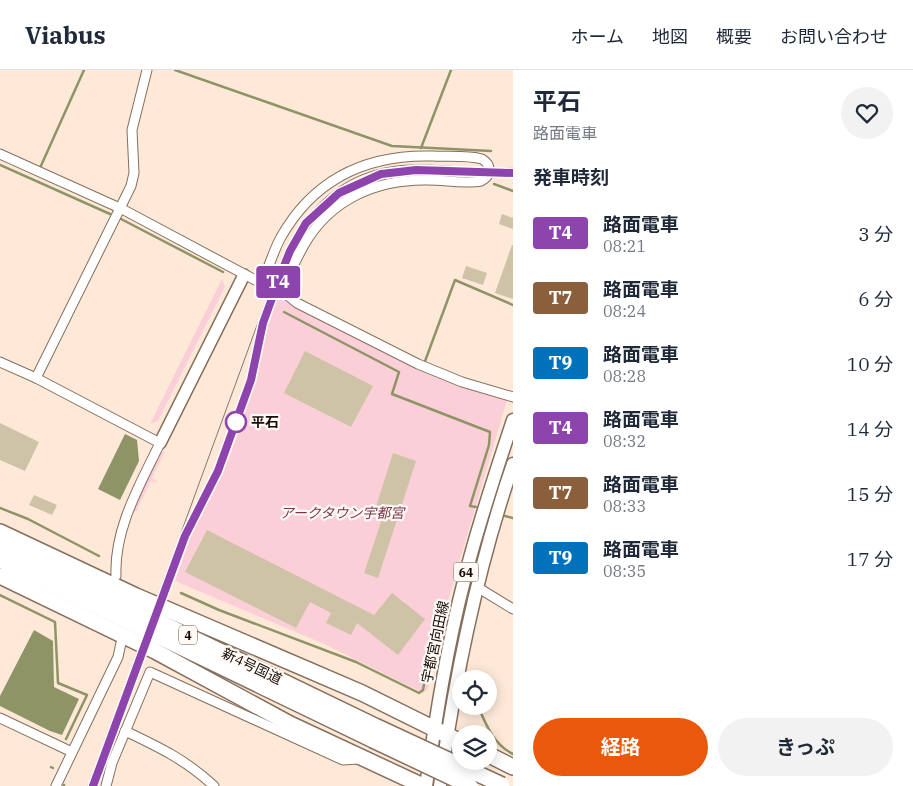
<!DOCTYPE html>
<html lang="ja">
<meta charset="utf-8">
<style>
:root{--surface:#fff;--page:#f2f2f3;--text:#1f2937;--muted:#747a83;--line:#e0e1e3;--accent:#ea580c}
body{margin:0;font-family:"IBM Plex Serif","Noto Sans JP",serif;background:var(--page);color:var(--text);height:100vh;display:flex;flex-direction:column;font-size:19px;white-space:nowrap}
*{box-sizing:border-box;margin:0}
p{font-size:16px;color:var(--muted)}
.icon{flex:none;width:28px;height:28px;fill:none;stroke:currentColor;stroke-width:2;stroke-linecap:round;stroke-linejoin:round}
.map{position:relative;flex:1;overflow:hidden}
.sheet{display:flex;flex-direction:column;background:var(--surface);width:400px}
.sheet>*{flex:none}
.badge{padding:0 10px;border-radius:4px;font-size:18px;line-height:32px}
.controls{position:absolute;left:452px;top:600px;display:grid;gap:10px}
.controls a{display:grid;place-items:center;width:45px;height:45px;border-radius:50%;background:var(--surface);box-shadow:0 2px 12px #0003;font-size:25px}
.map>.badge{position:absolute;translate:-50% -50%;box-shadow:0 0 0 2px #fff}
h2{padding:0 20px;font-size:19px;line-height:45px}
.round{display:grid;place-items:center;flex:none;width:52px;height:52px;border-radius:26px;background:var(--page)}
.summary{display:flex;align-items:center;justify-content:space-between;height:85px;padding:0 20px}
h1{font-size:24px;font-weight:700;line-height:38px}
.cta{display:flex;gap:10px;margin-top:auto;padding:10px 20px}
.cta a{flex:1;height:58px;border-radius:30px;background:var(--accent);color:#fff;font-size:20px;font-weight:700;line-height:58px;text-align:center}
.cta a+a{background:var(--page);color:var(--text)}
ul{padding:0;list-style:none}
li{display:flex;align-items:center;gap:15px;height:65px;padding:0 20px}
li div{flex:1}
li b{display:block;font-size:19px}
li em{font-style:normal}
li .badge{min-width:55px;font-weight:700;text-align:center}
header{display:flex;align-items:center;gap:30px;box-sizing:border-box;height:70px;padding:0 25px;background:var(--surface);border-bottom:1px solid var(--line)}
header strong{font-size:24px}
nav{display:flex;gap:28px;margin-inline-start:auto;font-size:18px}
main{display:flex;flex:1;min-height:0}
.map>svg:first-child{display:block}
</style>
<header>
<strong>Viabus</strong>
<nav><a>ホーム</a><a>地図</a><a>概要</a><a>お問い合わせ</a></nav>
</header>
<main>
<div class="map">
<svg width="513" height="716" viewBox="0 0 513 716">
<rect width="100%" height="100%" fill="#fee9d9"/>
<g fill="#fbcfd7">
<polygon points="222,209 225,217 158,351 150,354"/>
<path d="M276,227C351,265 425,308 507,330L445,541L428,619L423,623L324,574L175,511L196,451L231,383L256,308L262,274Z"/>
<polygon points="165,381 152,408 159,413 151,411 136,442 132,440 158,383"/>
</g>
<g fill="#8e9466">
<polygon points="125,364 137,370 139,391 120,430 98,419"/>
<polygon points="34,560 53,571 54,617 79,629 62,665 50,661 0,636 0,626"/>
</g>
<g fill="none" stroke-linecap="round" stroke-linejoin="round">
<g stroke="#8e9466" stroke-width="2.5">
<polyline points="175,0 392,76 491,81"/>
<polyline points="421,78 451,0"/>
<polyline points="0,95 110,144"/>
<polyline points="40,98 84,0"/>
<polyline points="494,114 513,121"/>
<polyline points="121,149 223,202"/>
<polyline points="284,242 399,302 392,324 490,362 489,375 470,436 476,437"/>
<polyline points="424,294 455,210 513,235"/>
<polyline points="0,438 28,449 99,486"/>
<polyline points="505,446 513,448"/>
<polyline points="181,523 219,540 356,592 419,623 423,620 429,585 432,586"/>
<polyline points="0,525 55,552 58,613 87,625 66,669"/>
<path d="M478,636C486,655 494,675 513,684"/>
<polyline points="51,697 53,698"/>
<polyline points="64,716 64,715"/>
</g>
</g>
<g fill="#cec2a7">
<polygon points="502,144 513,148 513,159 499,154"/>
<polygon points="512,175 513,175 513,229 495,223"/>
<polygon points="466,196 487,203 483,215 462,208"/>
<polygon points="305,281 373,316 351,357 284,323"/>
<polygon points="0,353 39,372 25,401 0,390"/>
<polygon points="393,383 416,391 378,508 364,503 384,443 375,440"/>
<polygon points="34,425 57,435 52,445 29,435"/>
<polygon points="207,460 374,545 392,523 425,549 398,585 357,553 351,565 326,553 331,543 310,532 296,558 185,502"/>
</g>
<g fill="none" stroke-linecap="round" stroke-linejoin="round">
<defs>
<g id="street">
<path d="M0,84L122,139L257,211H262L265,206C270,193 274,180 281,167C314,109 366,84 433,86C449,87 467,85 482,89C492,95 491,106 481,111C465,114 445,110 428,110C377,109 330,129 304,175C296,190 285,208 287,225L297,233L418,294L462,312L513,327"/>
<path d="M0,292L36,308L160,373C140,415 114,458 116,506"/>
<polyline points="36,308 131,116 134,103 132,60 147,0"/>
<polyline points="477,517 513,539"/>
<polyline points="0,648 72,682"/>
<path d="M125,661C159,677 186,690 214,716"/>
<polyline points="56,716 118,587 121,573"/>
<polyline points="106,716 112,693 150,602 343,690 359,689"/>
</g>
<polyline id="secondary" points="160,373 244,205"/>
<g id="primary">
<path d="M426,716C436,646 447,576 465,507C478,454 496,402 513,350"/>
<path d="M440,716C455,606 477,499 513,394"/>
</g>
<g id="highway">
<polyline points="0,462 136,526 362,623 461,672"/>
<polyline points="0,475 375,656"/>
<polyline points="0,490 373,670"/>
<polyline points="0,506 155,581 290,654 423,716"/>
<polyline points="489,685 513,697"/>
</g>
</defs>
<use href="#street" stroke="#856f5d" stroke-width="11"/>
<use href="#secondary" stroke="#856f5d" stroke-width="14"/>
<use href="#primary" stroke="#856f5d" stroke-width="15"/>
<use href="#highway" stroke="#856f5d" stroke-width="18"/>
<use href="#street" stroke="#fff" stroke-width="9"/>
<use href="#secondary" stroke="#fff" stroke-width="11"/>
<use href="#primary" stroke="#fff" stroke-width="12"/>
<use href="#highway" stroke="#fff" stroke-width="15"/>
<g stroke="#86776c" stroke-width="1">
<polyline points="189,459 218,401 251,310 261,260"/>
<path d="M159,523L278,198C304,136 347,94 418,95C450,95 481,100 513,98"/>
<polyline points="88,716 138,580"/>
</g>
<defs>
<g id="highway-bridge">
<polyline points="375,656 502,715"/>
<polyline points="373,670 470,716"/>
</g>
</defs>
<use href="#highway-bridge" stroke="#856f5d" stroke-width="18" stroke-linecap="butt"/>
<use href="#highway-bridge" stroke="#fff" stroke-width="15"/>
</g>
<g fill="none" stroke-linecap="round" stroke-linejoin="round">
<defs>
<polyline id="line" points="93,716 185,466 218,401 251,310 263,253 282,201 290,181 306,153 339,123 381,104 416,100 513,103"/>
</defs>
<use href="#line" stroke="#fff" stroke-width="11"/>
<use href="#line" stroke="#8e44ad" stroke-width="8"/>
</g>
<circle fill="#fff" stroke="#8e44ad" stroke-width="2.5" cx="236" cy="352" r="10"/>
<g text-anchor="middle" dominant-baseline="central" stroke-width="4.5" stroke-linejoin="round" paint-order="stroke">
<g fill="#fffaf6" stroke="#5a534d" stroke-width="1">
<rect x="453.5" y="492.5" width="25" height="19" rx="4"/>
<rect x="179" y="555.5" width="18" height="19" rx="4"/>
</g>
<g font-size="12" font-weight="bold" fill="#140b05">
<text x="466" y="502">64</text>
<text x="188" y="565">4</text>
</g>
<g font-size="14" font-weight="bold" fill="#140b05" stroke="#fffaf6" text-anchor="start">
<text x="251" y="352">平石</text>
</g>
<g font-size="14" font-style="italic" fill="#7a3748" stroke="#fffaf6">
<text x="342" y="443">アークタウン宇都宮</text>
</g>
<g font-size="14" fill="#140b05" stroke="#fffaf6">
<text transform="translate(435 572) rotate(-78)">宇都宮向田線</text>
<text transform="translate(252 596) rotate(26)">新4号国道</text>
</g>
</g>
</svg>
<div class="controls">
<a><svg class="icon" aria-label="locate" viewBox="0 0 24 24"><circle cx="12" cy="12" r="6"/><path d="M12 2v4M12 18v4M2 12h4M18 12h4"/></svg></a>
<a><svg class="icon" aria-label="layers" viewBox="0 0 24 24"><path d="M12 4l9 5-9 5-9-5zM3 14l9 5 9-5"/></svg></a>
</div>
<b class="badge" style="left:278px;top:212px;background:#8e44ad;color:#fff">T4</b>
</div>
<section class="sheet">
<div class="summary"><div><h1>平石</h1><p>路面電車</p></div><a class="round"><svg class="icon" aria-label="heart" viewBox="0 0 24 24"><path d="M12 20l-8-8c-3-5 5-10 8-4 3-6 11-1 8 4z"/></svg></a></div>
<h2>発車時刻</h2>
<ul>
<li><span class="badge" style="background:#8e44ad;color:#fff">T4</span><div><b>路面電車</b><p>08:21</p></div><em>3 分</em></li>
<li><span class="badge" style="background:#8b5e3c;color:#fff">T7</span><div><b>路面電車</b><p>08:24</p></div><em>6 分</em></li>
<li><span class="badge" style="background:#0072bc;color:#fff">T9</span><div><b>路面電車</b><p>08:28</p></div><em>10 分</em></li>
<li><span class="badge" style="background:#8e44ad;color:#fff">T4</span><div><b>路面電車</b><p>08:32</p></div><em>14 分</em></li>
<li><span class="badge" style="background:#8b5e3c;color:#fff">T7</span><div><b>路面電車</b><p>08:33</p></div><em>15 分</em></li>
<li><span class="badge" style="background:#0072bc;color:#fff">T9</span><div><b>路面電車</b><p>08:35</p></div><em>17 分</em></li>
</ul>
<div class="cta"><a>経路</a><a>きっぷ</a></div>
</section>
</main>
